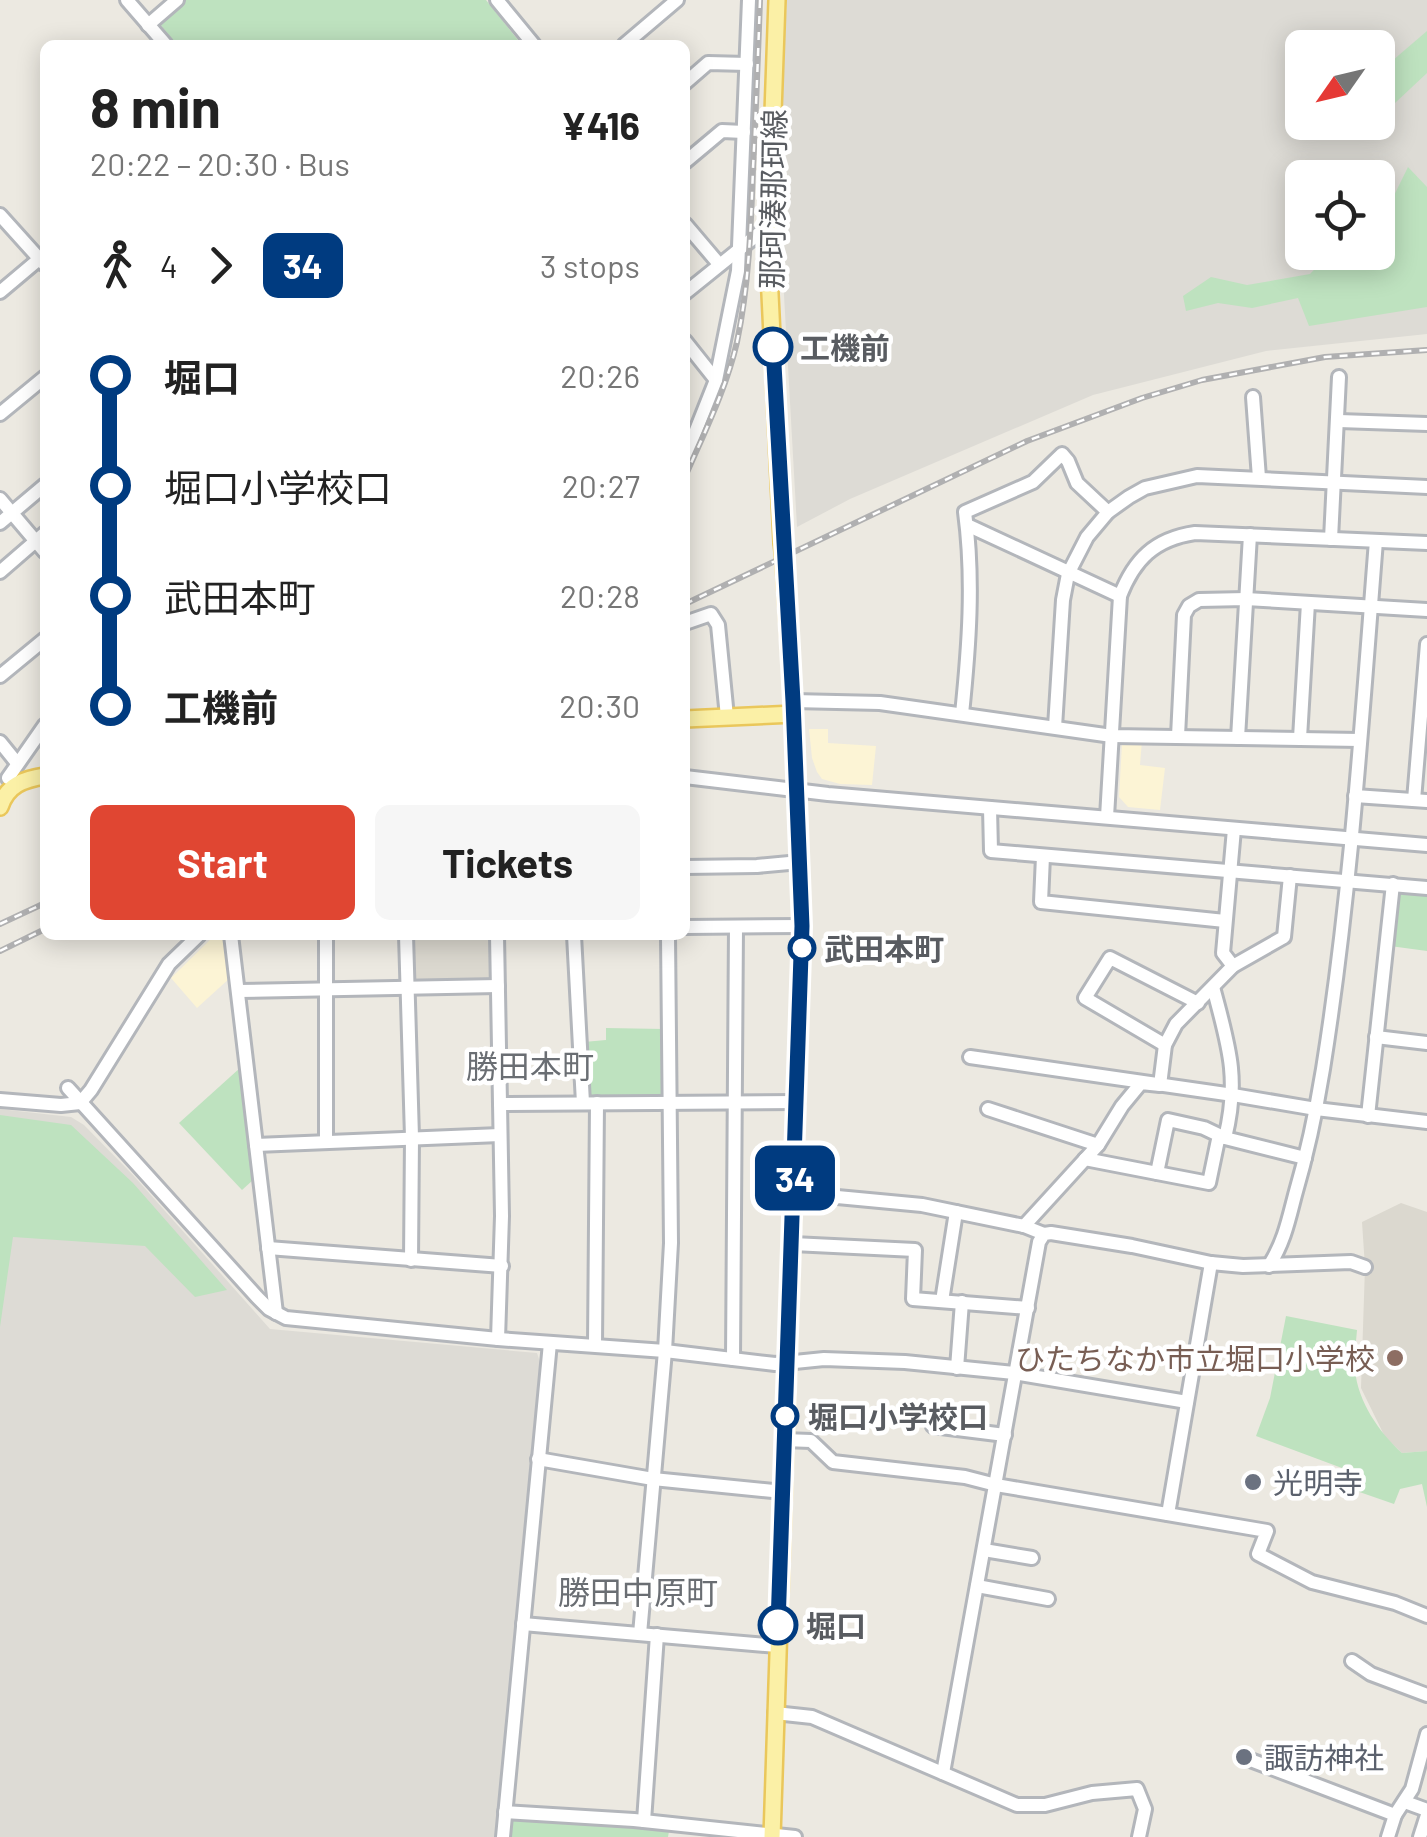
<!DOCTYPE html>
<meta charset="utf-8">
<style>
:root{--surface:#fff;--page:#f6f6f6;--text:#222;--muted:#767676;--accent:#e04632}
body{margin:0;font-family:Barlow,"Noto Sans JP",sans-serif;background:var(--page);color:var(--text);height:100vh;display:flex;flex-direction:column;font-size:38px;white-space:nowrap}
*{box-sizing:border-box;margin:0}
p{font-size:32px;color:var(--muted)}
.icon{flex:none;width:55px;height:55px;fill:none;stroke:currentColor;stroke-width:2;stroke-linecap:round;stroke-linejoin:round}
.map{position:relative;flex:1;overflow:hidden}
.drawer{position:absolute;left:40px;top:40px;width:650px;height:900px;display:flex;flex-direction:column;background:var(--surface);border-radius:15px;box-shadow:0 5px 25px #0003}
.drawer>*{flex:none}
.badge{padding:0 20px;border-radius:15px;font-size:35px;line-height:65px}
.needle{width:65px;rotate:236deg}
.buttons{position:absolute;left:1285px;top:30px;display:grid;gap:20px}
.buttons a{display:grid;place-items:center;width:110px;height:110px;border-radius:15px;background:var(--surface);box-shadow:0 5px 25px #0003;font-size:50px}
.map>.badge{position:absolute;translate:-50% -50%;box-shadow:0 0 0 5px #fff}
.legs{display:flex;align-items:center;gap:15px;height:110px;padding:0 50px;font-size:32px}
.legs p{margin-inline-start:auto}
.summary{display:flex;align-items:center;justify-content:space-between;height:170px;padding:0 50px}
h1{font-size:55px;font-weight:700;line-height:75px}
.primary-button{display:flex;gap:20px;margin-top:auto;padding:20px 50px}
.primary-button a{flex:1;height:115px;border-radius:15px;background:var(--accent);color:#fff;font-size:40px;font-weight:700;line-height:115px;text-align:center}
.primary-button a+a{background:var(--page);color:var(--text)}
ul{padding:0 50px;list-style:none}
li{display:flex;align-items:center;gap:35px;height:110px;font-size:38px}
li i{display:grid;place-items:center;width:15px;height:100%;margin:0 12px;background:currentColor}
li i::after{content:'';width:25px;height:25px;margin:-12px;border:8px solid;border-radius:50%;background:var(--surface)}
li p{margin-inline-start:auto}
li:first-child i{background:linear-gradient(#0000 50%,currentColor 0)}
li:last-child i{background:linear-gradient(currentColor 50%,#0000 0)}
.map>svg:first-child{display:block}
</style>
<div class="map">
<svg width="1427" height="1837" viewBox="0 0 1427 1837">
<rect width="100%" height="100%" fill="#ece9e1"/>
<g fill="#fcf4d5">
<polygon points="809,729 828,729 828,743 876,746 872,785 840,784 822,779 817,772 812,758"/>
<polygon points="1126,740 1142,740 1140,765 1165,768 1160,810 1128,807 1119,797 1122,744"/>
<polygon points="215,935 224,935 230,978 197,1008 171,978"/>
</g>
<g fill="#dddbd5" fill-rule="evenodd">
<path d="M787,0H1427V334L1266,351L1093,395L850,499L797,527L777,170ZM1302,48H1378V122H1302ZM1302,178H1378V252H1302Z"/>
<polygon points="0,1109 71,1117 84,1125 133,1175 270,1329 537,1353 541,1365 495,1837 0,1837"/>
</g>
<g fill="#dbd8cf">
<polygon points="409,935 492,935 494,979 490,983 412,982"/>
<polygon points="1401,1203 1427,1212 1427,1451 1402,1453 1385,1437 1361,1388 1365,1267 1362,1222"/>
</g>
<g fill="#bee2bf">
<polygon points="186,0 486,0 522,45 177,45 159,23"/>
<polygon points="1427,31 1427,73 1395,103 1378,113 1378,73"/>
<polygon points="1408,167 1427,187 1427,307 1309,326 1298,298 1252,308 1218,303 1186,311 1183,296 1211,277 1247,285 1310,274 1330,253 1378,252 1378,228"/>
<polygon points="1397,890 1427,892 1427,951 1390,946"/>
<polygon points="606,1028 664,1029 664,1095 661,1098 590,1099 584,1093 584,1042 606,1040"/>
<polygon points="240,1068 253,1180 242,1190 179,1123"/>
<polygon points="0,1115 71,1125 133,1183 227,1290 195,1297 145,1246 13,1237 0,1327"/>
<path d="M1286,1316L1357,1330C1356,1343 1354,1357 1355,1370C1358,1402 1379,1432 1402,1453L1427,1451V1507L1422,1484L1400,1489L1394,1504L1345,1487L1350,1471L1256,1436L1270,1398Z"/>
<polygon points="510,1817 669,1831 668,1837 508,1837"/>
</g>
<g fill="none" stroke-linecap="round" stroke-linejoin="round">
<defs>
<g id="minor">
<polyline points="127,0 166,45"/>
<polyline points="497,0 534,45"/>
<polyline points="148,25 177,0"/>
<polyline points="624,45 677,0"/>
<polyline points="685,83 708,63 747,64"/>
<polyline points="685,162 722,131 744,132"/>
<polyline points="0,215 45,265"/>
<polyline points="685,224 719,264"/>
<polyline points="0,292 44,255"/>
<polyline points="685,293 767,227"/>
<polyline points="685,341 716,380"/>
<polyline points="1253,397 1259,478"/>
<polyline points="0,414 45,377"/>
<polyline points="1339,421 1427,424"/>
<polyline points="685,458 716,380 738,271 749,0"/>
<polyline points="0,499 45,552"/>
<polyline points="0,523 45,485"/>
<polyline points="967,525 1120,596"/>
<polyline points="1331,539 1339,377"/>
<polyline points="0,572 45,533"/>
<polyline points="685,623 711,614 718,625 727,717"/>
<polyline points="0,676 45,639"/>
<polyline points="793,701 880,703 1112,736 1360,740"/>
<path d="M962,714C969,646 974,580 965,512L1033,482L1062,454L1068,461L1077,483L1108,512"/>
<polyline points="1055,727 1063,600 1068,574 1087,537 1108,512 1129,497 1145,488 1197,476 1427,487"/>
<polyline points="1178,736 1184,615 1189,606 1199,600 1246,599 1427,610"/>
<polyline points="1238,738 1250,535"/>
<polyline points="1300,738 1308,603"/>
<polyline points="0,742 17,763"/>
<polyline points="685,777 828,794 1427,845"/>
<polyline points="8,778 45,725"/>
<polyline points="1355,796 1427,801"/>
<polyline points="1414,800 1427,644"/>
<polyline points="990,808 991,851 1427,888"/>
<path d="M1107,817L1120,596C1134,560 1154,539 1195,533L1427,543"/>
<polyline points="1043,856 1041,902 1225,921"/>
<polyline points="685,867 757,866 800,862"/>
<polyline points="685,927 802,926"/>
<polyline points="231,935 276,1313"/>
<polyline points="326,935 326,1141"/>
<polyline points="406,935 412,1137 411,1260"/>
<polyline points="497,935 502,1216 498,1339"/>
<polyline points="574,935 583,1103"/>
<polyline points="1233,966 1223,953 1234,829"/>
<path d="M1213,987C1228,1044 1240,1078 1225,1138"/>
<polyline points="238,991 498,986"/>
<polyline points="1376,1037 1427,1043"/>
<polyline points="1165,1045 1085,998 1110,958 1198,1003"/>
<polyline points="970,1057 1233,1095 1316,1109 1427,1122"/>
<polyline points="68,1088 257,1297 269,1309 286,1318 498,1339 665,1351 775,1364 824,1359 905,1362 1014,1373 1187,1402"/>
<polyline points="0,1100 61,1105 80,1103 91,1090 169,964 199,935"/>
<polyline points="500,1104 798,1102"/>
<polyline points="988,1109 1098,1145"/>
<polyline points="1368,1116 1393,884"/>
<polyline points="1219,1135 1209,1183 1157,1173 1168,1120 1204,1128 1225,1138 1305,1158"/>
<polyline points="256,1145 500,1135"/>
<polyline points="1085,1159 1157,1173"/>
<polyline points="795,1193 922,1205 1024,1226 1044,1234"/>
<polyline points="1024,1226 1098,1145 1122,1106 1141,1083 1160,1085 1165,1045 1176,1024 1233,966 1284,937 1290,876"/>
<polyline points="793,1244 915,1250 913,1299 1028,1308"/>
<polyline points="268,1248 502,1266"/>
<path d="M1269,1266C1284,1242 1288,1222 1295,1195C1307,1154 1316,1112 1323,1069C1351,894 1362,717 1376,541"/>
<polyline points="942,1301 956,1212"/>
<polyline points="595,1345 597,1103"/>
<polyline points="733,1359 736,927"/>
<polyline points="957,1368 962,1302"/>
<polyline points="933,1426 1005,1435"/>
<polyline points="784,1440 811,1441 833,1462 965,1477 996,1485 1267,1531 1258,1554 1312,1582 1395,1603 1427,1616"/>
<polyline points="538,1459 653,1479 783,1492"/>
<polyline points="1168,1514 1211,1263"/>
<polyline points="984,1550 1032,1558"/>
<polyline points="977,1586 1048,1599"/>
<polyline points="523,1624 777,1646"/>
<polyline points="640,1634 665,1351 671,1243 668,935"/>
<polyline points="1352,1661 1371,1674 1427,1695"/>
<polyline points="775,1713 812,1717 1017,1805 1045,1805 1092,1793 1137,1789 1145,1809 1139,1837"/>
<polyline points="1253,1761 1395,1815"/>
<polyline points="943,1773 1039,1242 1044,1234 1051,1233 1132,1246 1211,1263 1243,1266 1351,1262 1365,1267"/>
<polyline points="1405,1802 1427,1810"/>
<polyline points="505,1812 634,1820 795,1837"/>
<polyline points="644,1821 657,1635"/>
<polyline points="503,1837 550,1343"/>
<polyline points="1388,1837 1395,1815 1412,1789 1427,1734"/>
<polyline points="1420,1837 1427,1815"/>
</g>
<g id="major">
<polyline points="777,0 768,253 782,542"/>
<polyline points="685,719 794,714"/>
<path d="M0,807C7,785 24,779 45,776"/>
<polyline points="772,1837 802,926 793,701 784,561"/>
</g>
</defs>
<use href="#minor" stroke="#b3b6bb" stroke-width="18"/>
<use href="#major" stroke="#eac75b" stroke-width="20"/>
<use href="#minor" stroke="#fff" stroke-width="12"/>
<use href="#major" stroke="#fbf0a6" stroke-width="15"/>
<defs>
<g id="rail">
<path d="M685,477C704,433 726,390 737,342C749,285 751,226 753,168C756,112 758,56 760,0"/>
<polyline points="685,604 1027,441 1142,398 1202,380 1325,357 1427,350"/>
<polyline points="0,924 45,903"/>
<polyline points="0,951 45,929"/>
</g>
</defs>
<use href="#rail" stroke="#b0b0b1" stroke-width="6"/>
<use href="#rail" stroke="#fff" stroke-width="2.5" stroke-dasharray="8" stroke-linecap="butt"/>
<defs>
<polyline id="major-bridge" points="782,542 784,561"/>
</defs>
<use href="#major-bridge" stroke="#eac75b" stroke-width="20" stroke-linecap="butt"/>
<use href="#major-bridge" stroke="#fbf0a6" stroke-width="15"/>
</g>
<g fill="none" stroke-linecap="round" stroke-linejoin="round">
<defs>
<polyline id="line-1" points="773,347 793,701 802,926 778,1625"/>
</defs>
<use href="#line-1" stroke="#fff" stroke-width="22"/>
<use href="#line-1" stroke="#003b80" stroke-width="15"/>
</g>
<g fill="#fff" stroke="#003b80" stroke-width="5">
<circle cx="773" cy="347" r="18"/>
<circle cx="802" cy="948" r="12"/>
<circle cx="785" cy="1416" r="12"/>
<circle cx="778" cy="1625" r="18"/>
</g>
<circle fill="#8d6e63" stroke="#fff" stroke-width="4" cx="1395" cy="1358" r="10"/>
<g fill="#6b7280" stroke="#fff" stroke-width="4">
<circle cx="1253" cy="1482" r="10"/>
<circle cx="1244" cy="1757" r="10"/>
</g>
<g text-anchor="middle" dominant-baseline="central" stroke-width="9" stroke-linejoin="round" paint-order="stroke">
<g font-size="30" fill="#595c61" stroke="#fff">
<text transform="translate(772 199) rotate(-89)">那珂湊那珂線</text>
</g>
<g font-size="30" font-weight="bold" fill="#595c61" stroke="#fff" text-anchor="start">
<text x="800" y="347">工機前</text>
<text x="824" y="948">武田本町</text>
<text x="808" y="1416">堀口小学校口</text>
<text x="806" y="1625">堀口</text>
</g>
<g font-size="30" fill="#785e54" stroke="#fff" text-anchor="end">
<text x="1375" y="1358">ひたちなか市立堀口小学校</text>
</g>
<g font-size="30" fill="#5b616d" stroke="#fff" text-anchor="start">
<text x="1273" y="1482">光明寺</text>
<text x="1264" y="1757">諏訪神社</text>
</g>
<g font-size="32" fill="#6a6e73" stroke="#fff">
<text x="530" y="1065">勝田本町</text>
<text x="638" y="1591">勝田中原町</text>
</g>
</g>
</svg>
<div class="buttons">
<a><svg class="needle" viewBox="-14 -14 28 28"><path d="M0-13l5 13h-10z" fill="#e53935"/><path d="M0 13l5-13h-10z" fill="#767676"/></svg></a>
<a><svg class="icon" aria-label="locate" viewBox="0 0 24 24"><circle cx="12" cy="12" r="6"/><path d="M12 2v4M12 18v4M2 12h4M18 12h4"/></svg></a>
</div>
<b class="badge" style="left:795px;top:1178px;background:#003b80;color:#fff">34</b>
<section class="drawer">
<div class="summary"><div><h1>8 min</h1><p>20:22 – 20:30 · Bus</p></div><b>¥416</b></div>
<div class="legs"><svg class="icon" aria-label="walk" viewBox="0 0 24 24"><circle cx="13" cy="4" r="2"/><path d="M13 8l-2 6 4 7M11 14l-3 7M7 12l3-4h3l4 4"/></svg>4<svg class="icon" aria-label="forward" viewBox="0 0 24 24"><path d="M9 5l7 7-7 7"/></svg><b class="badge" style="background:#003b80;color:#fff">34</b><p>3 stops</p></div>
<ul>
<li><i style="color:#003b80"></i><b>堀口</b><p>20:26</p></li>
<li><i style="color:#003b80"></i><span>堀口小学校口</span><p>20:27</p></li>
<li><i style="color:#003b80"></i><span>武田本町</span><p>20:28</p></li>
<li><i style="color:#003b80"></i><b>工機前</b><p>20:30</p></li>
</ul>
<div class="primary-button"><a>Start</a><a>Tickets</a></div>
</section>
</div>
